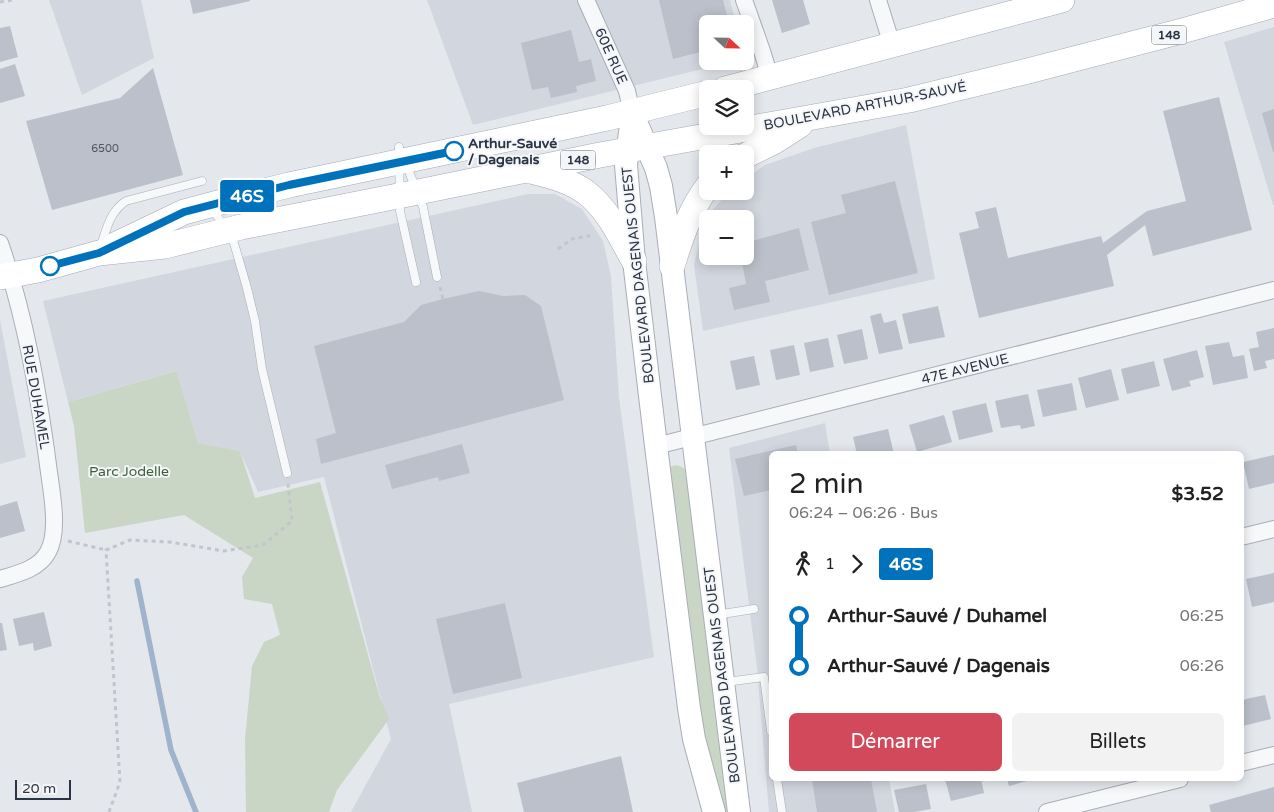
<!DOCTYPE html>
<html lang="fr">
<meta charset="utf-8">
<style>
:root{--surface:#fff;--page:#f2f2f2;--text:#222;--muted:#767676;--accent:#d1495b}
body{margin:0;font-family:"Varela Round",sans-serif;background:var(--page);color:var(--text);height:100vh;display:flex;flex-direction:column;font-size:19px;white-space:nowrap}
*{box-sizing:border-box;margin:0}
p{font-size:16px;color:var(--muted)}
.icon{flex:none;width:28px;height:28px;fill:none;stroke:currentColor;stroke-width:2;stroke-linecap:round;stroke-linejoin:round}
.map{position:relative;flex:1;overflow:hidden}
.sheet{position:absolute;left:769px;top:451px;width:475px;height:330px;display:flex;flex-direction:column;background:var(--surface);border-radius:8px;box-shadow:0 2px 12px #0003}
.sheet>*{flex:none}
.badge{padding:0 10px;border-radius:4px;font-size:18px;line-height:32px}
.needle{width:32px;rotate:112deg}
.buttons{position:absolute;left:699px;top:15px;display:grid;gap:10px}
.buttons a{display:grid;place-items:center;width:55px;height:55px;border-radius:8px;background:var(--surface);box-shadow:0 2px 12px #0003;font-size:25px}
.scale{position:absolute;left:15px;bottom:12px;width:56px;box-sizing:border-box;padding-left:5px;border:2px solid #2b3445;border-top:0;font-size:14px;line-height:18px;white-space:nowrap;color:#2b3445;-webkit-text-stroke:4px #f4f6f9;paint-order:stroke}
.map>.badge{position:absolute;translate:-50% -50%;box-shadow:0 0 0 2px #fff}
.legs{display:flex;align-items:center;gap:8px;height:55px;padding:0 20px;font-size:16px}
.legs p{margin-inline-start:auto}
.overview{display:flex;align-items:center;justify-content:space-between;height:85px;padding:0 20px}
h1{font-size:28px;font-weight:600;line-height:38px}
.primary-button{display:flex;gap:10px;margin-top:auto;padding:10px 20px}
.primary-button a{flex:1;height:58px;border-radius:8px;background:var(--accent);color:#fff;font-size:20px;font-weight:600;line-height:58px;text-align:center}
.primary-button a+a{background:var(--page);color:var(--text)}
ul{padding:0 20px;list-style:none}
li{display:flex;align-items:center;gap:18px;height:50px;font-size:19px}
li i{display:grid;place-items:center;width:8px;height:100%;margin:0 6px;background:currentColor}
li i::after{content:'';width:12px;height:12px;margin:-6px;border:4px solid;border-radius:50%;background:var(--surface)}
li p{margin-inline-start:auto}
li:first-child i{background:linear-gradient(#0000 50%,currentColor 0)}
li:last-child i{background:linear-gradient(currentColor 50%,#0000 0)}
.map>svg:first-child{display:block}
</style>
<div class="map">
<svg width="1274" height="812" viewBox="0 0 1274 812">
<rect width="100%" height="100%" fill="#e4e7ec"/>
<g fill="#d2d6de">
<polygon points="49,0 141,0 154,58 82,95"/>
<polygon points="427,0 730,0 736,24 708,24 708,61 735,61 473,125"/>
<polygon points="1274,27 1274,205 1273,205 1224,42"/>
<polygon points="906,125 935,279 703,331 694,265 701,236 707,221 708,256 745,256 745,219 708,219 711,212 729,191 745,191 745,179 765,165 814,148"/>
<polygon points="528,194 555,194 582,209 603,241 611,276 619,398 654,657 449,704 472,812 351,812 391,739 324,477 258,492 240,451 198,443 175,371 68,402 43,301"/>
<polygon points="0,320 26,457 0,464"/>
<polygon points="825,423 830,454 771,454 771,779 889,779 895,812 769,812 757,668 729,448"/>
</g>
<g fill="#c9d6c5">
<polygon points="176,371 198,443 240,451 255,498 320,482 380,698 389,719 337,790 329,812 246,812 245,739 252,666 264,642 280,635 272,604 244,599 242,577 253,558 184,515 85,533 74,426 68,402"/>
<path d="M675,465C682,466 685,468 688,474L729,812H724L697,705L668,470L671,467Z"/>
</g>
<g fill="none" stroke-linecap="round" stroke-linejoin="round">
<polyline stroke="#9fb4cc" stroke-width="5.5" points="137,581 171,750 196,812"/>
</g>
<g fill="#bbc0ca">
<polygon points="190,0 250,0 250,1 193,14"/>
<polygon points="659,0 723,0 729,24 708,24 708,50 673,59"/>
<polygon points="772,0 803,0 810,24 782,33"/>
<polygon points="10,26 18,57 0,62 0,28"/>
<polygon points="571,30 579,62 591,59 596,81 576,86 577,92 551,98 548,87 532,90 521,43"/>
<polygon points="15,64 25,96 0,103 0,69"/>
<polygon points="153,68 183,175 52,210 26,121 120,98"/>
<polygon points="1219,97 1252,230 1153,256 1145,225 1107,255 1114,286 979,318 959,233 979,228 975,212 996,207 1008,258 1101,236 1103,243 1147,211 1186,201 1163,111"/>
<polygon points="1274,109 1274,152 1273,152 1262,113"/>
<polygon points="895,181 918,273 829,295 811,222 846,213 841,195"/>
<polygon points="799,228 809,270 765,281 770,302 734,310 729,288 746,284 741,256 745,256 745,243"/>
<polygon points="479,291 503,296 525,295 541,306 564,400 321,464 316,439 336,433 314,346 404,322 421,305 443,299"/>
<polygon points="938,306 945,337 909,344 902,314"/>
<polygon points="881,313 884,323 896,320 903,349 879,354 870,316"/>
<polygon points="1274,328 1274,359 1265,361 1267,368 1254,371 1249,349 1259,347 1256,332"/>
<polygon points="862,329 868,359 844,364 837,335"/>
<polygon points="828,338 834,367 810,372 804,343"/>
<polygon points="1229,342 1233,357 1244,355 1248,378 1213,385 1205,346"/>
<polygon points="794,345 800,375 776,380 770,350"/>
<polygon points="1197,350 1204,377 1189,381 1191,386 1172,391 1163,359"/>
<polygon points="754,356 760,385 736,390 730,361"/>
<polygon points="1154,361 1160,386 1127,394 1121,369"/>
<polygon points="1111,369 1119,400 1086,408 1078,378"/>
<polygon points="1072,383 1077,410 1043,417 1037,390"/>
<polygon points="1028,394 1035,426 1021,429 1020,425 1001,428 995,401"/>
<polygon points="986,403 993,432 959,440 952,411"/>
<polygon points="944,415 952,442 917,452 909,425"/>
<polygon points="888,429 894,454 857,454 853,437"/>
<polygon points="462,444 470,473 439,481 438,477 392,489 385,465"/>
<polygon points="796,445 798,454 771,454 771,490 744,496 735,459"/>
<polygon points="1274,455 1274,483 1249,489 1243,462"/>
<polygon points="17,501 25,531 0,538 0,506"/>
<polygon points="1274,573 1274,602 1252,607 1246,579"/>
<polygon points="505,603 522,678 453,694 436,619"/>
<polygon points="44,612 52,646 34,651 33,643 19,646 13,619"/>
<polygon points="0,623 2,623 7,650 0,651"/>
<polygon points="1265,695 1271,719 1243,726 1241,719 1241,700"/>
<polygon points="621,756 633,812 524,812 517,783"/>
<polygon points="812,779 871,779 877,812 817,812"/>
<polygon points="945,779 981,779 984,793 951,801"/>
<polygon points="1007,779 1034,779 1009,786"/>
<polygon points="926,784 931,809 914,812 899,812 894,790"/>
<polygon points="1274,787 1274,812 1211,812 1209,805"/>
</g>
<g fill="none" stroke-linecap="round" stroke-linejoin="round">
<defs>
<g id="service">
<polyline points="399,147 400,211 416,282"/>
<polyline points="406,164 423,207 437,277"/>
<polyline points="212,209 227,230 234,243 247,288 255,321 262,369 287,473"/>
<path d="M100,249C106,231 109,212 126,201L202,181"/>
<polyline points="716,615 754,609"/>
<polyline points="726,682 764,677 771,731"/>
<polyline points="777,779 782,812"/>
</g>
<g id="minor">
<polyline points="586,0 627,91 632,113"/>
<polyline points="744,0 762,51 770,77"/>
<polyline points="878,0 892,45"/>
<path d="M0,243C25,315 38,390 48,465C51,489 60,531 48,552C39,569 17,574 0,579"/>
<polyline points="656,446 1274,290"/>
<polyline points="1241,537 1274,529"/>
<polyline points="1241,763 1274,755"/>
<polyline points="1047,812 1180,779"/>
</g>
<g id="secondary">
<polyline points="632,113 656,168 661,186 666,217 739,812"/>
<polyline points="630,132 626,165 634,261 656,446 689,708 694,739 714,812"/>
</g>
<g id="primary">
<polyline points="725,89 1062,0"/>
<polyline points="745,156 775,141 800,125"/>
<path d="M531,171C551,176 572,181 588,194C609,211 621,238 634,261"/>
<polyline points="115,245 184,212 229,200 289,185 607,118 708,93"/>
<path d="M672,266C681,238 689,211 708,186"/>
<polyline points="0,277 38,270 99,253 165,246 241,227 418,192 600,155 909,100 1024,72 1182,31 1274,5"/>
</g>
</defs>
<use href="#service" stroke="#a9aeb7" stroke-width="9"/>
<use href="#minor" stroke="#a9aeb7" stroke-width="18"/>
<use href="#secondary" stroke="#a9aeb7" stroke-width="24"/>
<use href="#primary" stroke="#a3abb8" stroke-width="26"/>
<g stroke="#c2c5cb" stroke-width="3" stroke-dasharray="4 4" stroke-linecap="butt">
<polyline points="0,2 12,0"/>
<polyline points="558,249 572,239 594,235"/>
<polyline points="440,287 443,299"/>
<polyline points="68,541 106,550"/>
<polyline points="109,812 120,782 106,550 130,540 170,542 224,551 263,545 292,521 288,484"/>
</g>
<use href="#service" stroke="#f7f8fa" stroke-width="8"/>
<use href="#minor" stroke="#f7f8fa" stroke-width="16"/>
<use href="#secondary" stroke="#fff" stroke-width="22"/>
<use href="#primary" stroke="#fff" stroke-width="25"/>
</g>
<g fill="none" stroke-linecap="round" stroke-linejoin="round">
<defs>
<polyline id="line-1" points="50,266 99,253 184,212 289,185 454,151"/>
</defs>
<use href="#line-1" stroke="#fff" stroke-width="11"/>
<use href="#line-1" stroke="#0072bc" stroke-width="8"/>
</g>
<g fill="#fff" stroke="#0072bc" stroke-width="2.5">
<circle cx="454" cy="151" r="9"/>
<circle cx="50" cy="266" r="9"/>
</g>
<g text-anchor="middle" dominant-baseline="central" stroke-width="4" stroke-linejoin="round" paint-order="stroke">
<g font-size="11" fill="#4f5766">
<text x="105" y="148">6500</text>
</g>
<g fill="#f4f6f9" stroke="#676e7b" stroke-width="1">
<rect x="1151.5" y="25.5" width="35" height="19" rx="4"/>
<rect x="560.5" y="150.5" width="35" height="19" rx="4"/>
</g>
<g font-size="12" font-weight="bold" fill="#2b3445">
<text x="1169" y="35">148</text>
<text x="578" y="160">148</text>
</g>
<g font-size="14" fill="#2b3445" stroke="#f4f6f9">
<text transform="translate(611 56) rotate(66)">60E RUE</text>
<text transform="translate(865 106) rotate(-11)">BOULEVARD ARTHUR-SAUVÉ</text>
<text transform="translate(638 275) rotate(-96)">BOULEVARD DAGENAIS OUEST</text>
<text transform="translate(965 369) rotate(-14)">47E AVENUE</text>
<text transform="translate(36 397) rotate(80)">RUE DUHAMEL</text>
<text transform="translate(722 675) rotate(-97)">BOULEVARD DAGENAIS OUEST</text>
</g>
<g font-size="14" font-weight="bold" fill="#2b3445" stroke="#f4f6f9" text-anchor="start">
<text x="468" y="143">Arthur-Sauvé<tspan x="468" dy="16">/ Dagenais</tspan></text>
</g>
<g font-size="14" fill="#3f6138" stroke="#f4f6f9">
<text x="129" y="471">Parc Jodelle</text>
</g>
</g>
</svg>
<div class="buttons">
<a><svg class="needle" viewBox="-14 -14 28 28"><path d="M0-13l5 13h-10z" fill="#e53935"/><path d="M0 13l5-13h-10z" fill="#767676"/></svg></a>
<a><svg class="icon" aria-label="layers" viewBox="0 0 24 24"><path d="M12 4l9 5-9 5-9-5zM3 14l9 5 9-5"/></svg></a>
<a>+</a>
<a>−</a>
</div>
<div class="scale">20 m</div>
<b class="badge" style="left:247px;top:196px;background:#0072bc;color:#fff">46S</b>
<section class="sheet">
<div class="overview"><div><h1>2 min</h1><p>06:24 – 06:26 · Bus</p></div><b>$3.52</b></div>
<div class="legs"><svg class="icon" aria-label="walk" viewBox="0 0 24 24"><circle cx="13" cy="4" r="2"/><path d="M13 8l-2 6 4 7M11 14l-3 7M7 12l3-4h3l4 4"/></svg>1<svg class="icon" aria-label="forward" viewBox="0 0 24 24"><path d="M9 5l7 7-7 7"/></svg><b class="badge" style="background:#0072bc;color:#fff">46S</b></div>
<ul>
<li><i style="color:#0072bc"></i><b>Arthur-Sauvé / Duhamel</b><p>06:25</p></li>
<li><i style="color:#0072bc"></i><b>Arthur-Sauvé / Dagenais</b><p>06:26</p></li>
</ul>
<div class="primary-button"><a>Démarrer</a><a>Billets</a></div>
</section>
</div>
